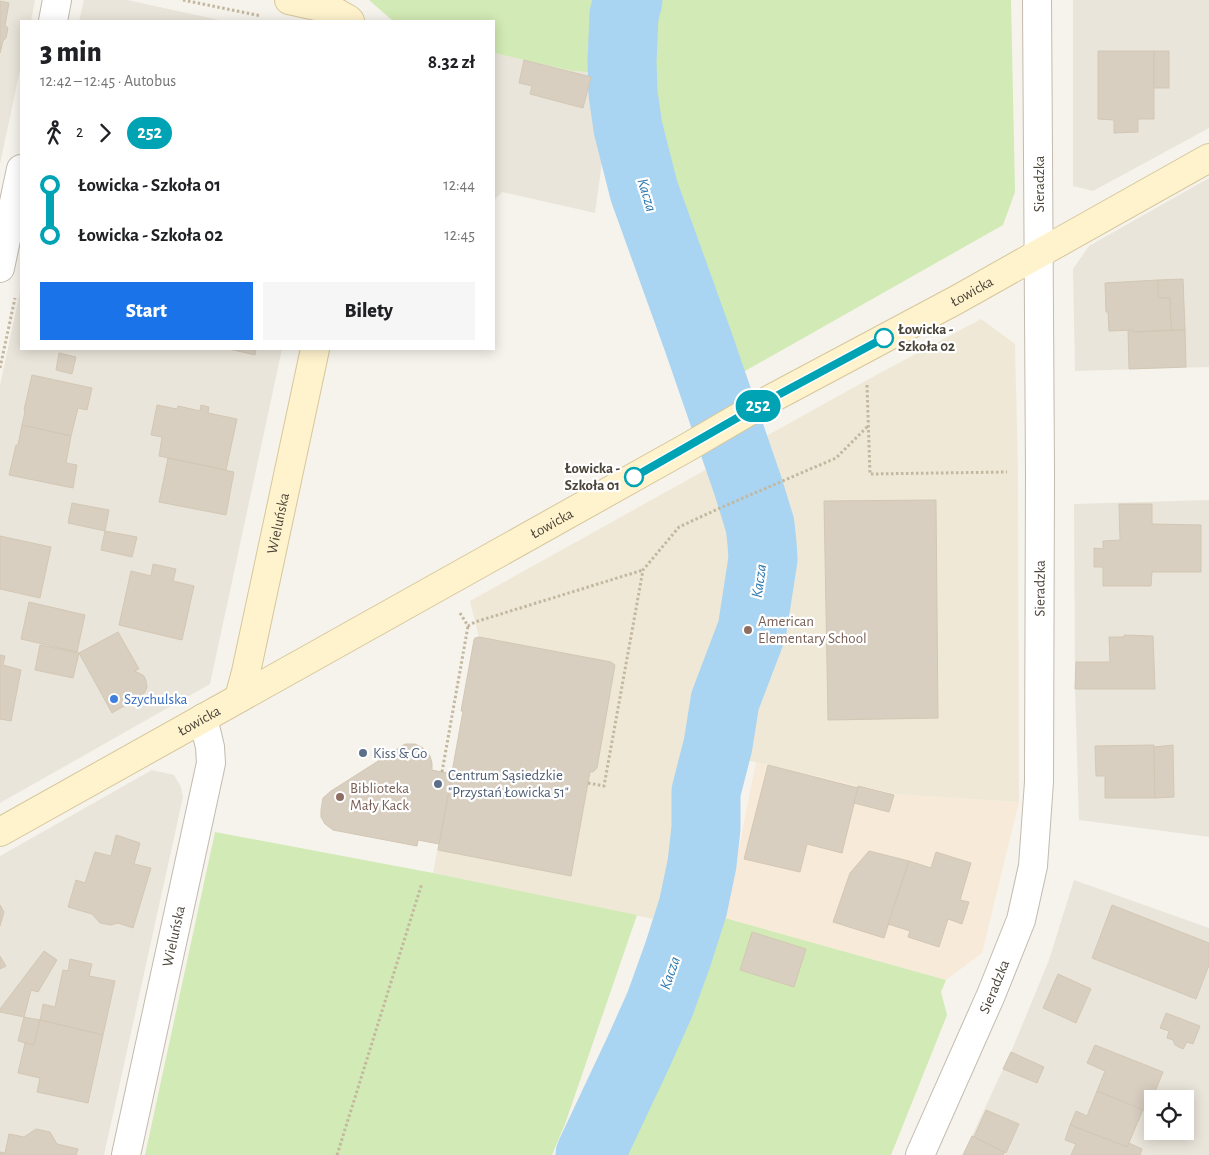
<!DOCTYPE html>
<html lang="pl">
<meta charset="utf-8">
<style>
:root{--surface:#fff;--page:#f6f6f6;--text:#202124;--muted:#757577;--accent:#1a73e8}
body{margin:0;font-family:"Alegreya Sans",sans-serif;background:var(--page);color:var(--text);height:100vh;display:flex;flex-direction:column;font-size:19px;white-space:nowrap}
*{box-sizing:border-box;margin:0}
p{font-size:16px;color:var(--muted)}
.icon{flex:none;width:28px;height:28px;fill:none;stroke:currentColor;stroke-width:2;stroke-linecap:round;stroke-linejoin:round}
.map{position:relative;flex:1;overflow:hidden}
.sheet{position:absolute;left:20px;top:20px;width:475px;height:330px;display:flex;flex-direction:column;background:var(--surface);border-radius:0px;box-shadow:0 2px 12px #0003}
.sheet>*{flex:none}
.badge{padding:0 10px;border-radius:16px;font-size:18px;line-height:32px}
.tools{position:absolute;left:1144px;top:1090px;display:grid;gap:10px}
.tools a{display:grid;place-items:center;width:50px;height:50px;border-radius:0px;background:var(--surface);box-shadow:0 2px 12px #0003;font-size:25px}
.map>.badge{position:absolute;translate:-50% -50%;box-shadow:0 0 0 2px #fff}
.legs{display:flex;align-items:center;gap:8px;height:55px;padding:0 20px;font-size:16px}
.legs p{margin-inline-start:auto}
.headline{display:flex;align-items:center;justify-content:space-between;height:85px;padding:0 20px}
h1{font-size:28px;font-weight:800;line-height:38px}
.button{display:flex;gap:10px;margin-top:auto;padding:10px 20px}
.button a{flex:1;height:58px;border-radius:0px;background:var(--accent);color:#fff;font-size:20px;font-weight:800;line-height:58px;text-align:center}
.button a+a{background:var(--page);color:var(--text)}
ul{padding:0 20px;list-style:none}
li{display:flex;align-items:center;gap:18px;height:50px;font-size:19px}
li i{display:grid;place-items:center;width:8px;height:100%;margin:0 6px;background:currentColor}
li i::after{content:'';width:12px;height:12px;margin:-6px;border:4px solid;border-radius:50%;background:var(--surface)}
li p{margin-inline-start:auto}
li:first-child i{background:linear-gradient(#0000 50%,currentColor 0)}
li:last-child i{background:linear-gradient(currentColor 50%,#0000 0)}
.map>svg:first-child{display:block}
</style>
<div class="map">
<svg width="1209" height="1155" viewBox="0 0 1209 1155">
<rect width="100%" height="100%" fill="#f6f3ec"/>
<g fill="#eae5da" fill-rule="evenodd">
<polygon points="0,0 35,0 31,21 21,21 21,65 0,164"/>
<polygon points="84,0 127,0 224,21 79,21"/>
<polygon points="1073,0 1209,0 1209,128 1093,191 1073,186"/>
<polygon points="494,53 572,71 611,74 612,90 595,213 502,192 494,200"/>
<polygon points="1209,178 1209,367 1075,371 1073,269 1089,246"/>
<polygon points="21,287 21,349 282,349 210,684 0,803 0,385"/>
<polygon points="1209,500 1209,837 1079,820 1075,689 1074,504"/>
<polygon points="152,770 174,775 181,787 183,797 104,1155 0,1155 0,856"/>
<path d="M1074,880L1209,928V1155H963L1011,1052L1049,960ZM1152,1099H1185V1131H1152Z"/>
</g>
<polygon fill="#f7ead8" points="756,762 895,794 1019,802 982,953 946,980 725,918"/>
<polygon fill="#efe8d6" points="981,319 1015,344 1018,471 1019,802 895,794 742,759 706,930 433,873 463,712 461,711 474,640 479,637 470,601 867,380"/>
<g fill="#d2eab5">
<polygon points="369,0 1011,0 1015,192 1003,225 745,371 683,402 612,128 612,82 611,74 572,71 494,53 494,21 393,21"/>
<polygon points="215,832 433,873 637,915 565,1124 552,1155 145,1155"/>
<polygon points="725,918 946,980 941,992 947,1015 891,1155 618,1155 664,1044 714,932"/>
</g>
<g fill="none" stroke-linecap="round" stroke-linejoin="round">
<polyline stroke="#a9d4f2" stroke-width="69" points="590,1155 639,1051 660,1004 678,954 693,907 702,864 706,828 706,792 718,745 725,701 752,630 763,559 762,543 760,525 748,486 698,341 644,191 628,128 623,93 622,62 624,15 628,0"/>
</g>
<g fill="#d8cfc1" stroke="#d3c7b4">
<polygon points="0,1 9,3 5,25 8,28 6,38 3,41 0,53"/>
<polygon points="1098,51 1154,51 1154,119 1138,119 1138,132 1114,133 1114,120 1098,119"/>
<rect x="1154" y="51" width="15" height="37"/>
<polygon points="524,60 591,77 583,108 530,94 532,86 519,83"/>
<polygon points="1183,279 1185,330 1171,330 1170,298 1158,298 1158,280"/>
<polygon points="1158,280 1158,298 1170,298 1171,330 1133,332 1133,330 1109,331 1108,312 1106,312 1105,283"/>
<polygon points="1128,330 1133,330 1133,332 1185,330 1186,367 1129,369"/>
<polygon points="229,349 256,349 255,355"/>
<polygon points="59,353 76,357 72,374 56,370"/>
<polygon points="32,375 92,388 87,410 78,408 71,436 22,425 25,412 24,410"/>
<polygon points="157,405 177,409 178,406 200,411 201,405 209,407 208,413 237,419 226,470 159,456 162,437 151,435"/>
<polygon points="22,425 71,436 66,463 77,465 73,488 9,475 16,445 18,445"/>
<polygon points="168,458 234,472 226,515 159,502"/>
<polygon points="936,500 938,718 828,720 824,501"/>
<polygon points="72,503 109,510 105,531 68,523"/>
<polygon points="1119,504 1152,504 1152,524 1201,525 1201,572 1152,572 1151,586 1103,586 1103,567 1094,567 1094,548 1103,549 1103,541 1120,540"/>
<polygon points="105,531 137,537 132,557 101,550"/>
<polygon points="0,536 51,547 40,598 0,589"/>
<polygon points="153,564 176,569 173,581 194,586 182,640 119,625 131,571 151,576"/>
<polygon points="29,602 85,615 77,652 21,639"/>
<polygon points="118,632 139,669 134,671 139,673 144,676 146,681 147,687 145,692 141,696 112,713 79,653"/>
<polygon points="1124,635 1153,636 1155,689 1075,689 1076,662 1110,662 1109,637 1124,637"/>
<polygon points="479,637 611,662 615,665 597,768 593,772 590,772 571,876 438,850 463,711 461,711 474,640 475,638"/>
<polygon points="40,645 79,653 73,678 35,670"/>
<polygon points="0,655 5,656 3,665 21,670 11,721 0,719"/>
<polygon points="405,744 415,744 423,748 430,756 432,763 432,770 452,774 439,844 418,840 417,846 333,830 325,824 321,817 321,810 323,798 331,791"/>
<polygon points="1154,745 1155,798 1105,798 1105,776 1096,776 1095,746"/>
<polygon points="1173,745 1174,797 1155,798 1154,747"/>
<polygon points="768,765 858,788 842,853 807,844 800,872 744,859"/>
<polygon points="858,786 894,795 889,812 854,803"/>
<polygon points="116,835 140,843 134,864 151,868 133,928 118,923 111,925 100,923 92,914 68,907 76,880 85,883 95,852 111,856"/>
<polygon points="869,851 909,861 884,938 833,922 850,873"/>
<polygon points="936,852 971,863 960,900 969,902 962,924 948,919 939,947 908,937 910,931 888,924 909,861 931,868"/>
<polygon points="0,905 4,912 0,926"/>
<polygon points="1112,905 1209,943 1209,965 1196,999 1092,958"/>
<polygon points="752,932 806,949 794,987 740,970"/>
<polygon points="44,951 57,960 38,992 31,990 24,1017 0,1012 0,1009"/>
<polygon points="0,956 6,966 0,969"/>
<polygon points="70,959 92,964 89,976 115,981 103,1035 40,1020 43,1004 55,1007 63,970 68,971"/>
<polygon points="1058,974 1091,989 1076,1023 1043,1008"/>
<polygon points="1166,1013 1200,1026 1193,1044 1187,1042 1183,1049 1175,1045 1173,1040 1167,1038 1169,1031 1160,1028"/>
<polygon points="24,1017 40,1020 34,1045 18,1041"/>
<polygon points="40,1020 103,1035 88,1103 37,1092 40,1078 18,1073 25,1043 34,1045"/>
<polygon points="1095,1045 1163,1072 1152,1099 1152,1114 1097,1091 1105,1071 1087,1063"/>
<polygon points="1011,1052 1044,1067 1037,1083 1003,1069"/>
<polygon points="1097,1091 1143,1110 1127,1147 1070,1125 1076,1111 1087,1116"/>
<polygon points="986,1110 1019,1124 1006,1153 974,1137"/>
<polygon points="1070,1125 1127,1147 1129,1143 1142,1149 1140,1155 1071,1155 1076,1144 1065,1140"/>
<polygon points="36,1129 50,1132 57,1144 78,1149 76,1155 0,1155 0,1152 5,1153 9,1134 24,1137"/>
<polygon points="972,1136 1004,1152 1003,1155 963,1155"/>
</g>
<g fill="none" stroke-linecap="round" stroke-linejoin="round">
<defs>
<g id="street">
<polyline points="53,21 57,0"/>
<polyline points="0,268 21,169"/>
<path id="s1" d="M126,1155L211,763L210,747L203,718"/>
<path id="s2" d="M920,1155L991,995L1021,920L1033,866L1039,782L1040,472L1037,0"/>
</g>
<g id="secondary">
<polyline points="289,0 330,9 348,19 350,21"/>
<path id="s3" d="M239,698L246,672L315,349"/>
<path id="s4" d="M0,832L688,447L765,402L958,299L1209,158"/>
</g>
</defs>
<use href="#street" stroke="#c2bbae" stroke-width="30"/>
<use href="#secondary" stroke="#d6c79b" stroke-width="30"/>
<g stroke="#c4b79f" stroke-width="3" stroke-dasharray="2.5 2.5" stroke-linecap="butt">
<polyline points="183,0 261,16"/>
<polyline points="0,368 15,298"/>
<polyline points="867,385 870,474 1007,472"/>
<polyline points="460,613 468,626 475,622 643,570"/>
<polyline points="442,772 468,626"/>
<polyline points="588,783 604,786 643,570 679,527 720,508 836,458 868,426"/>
<polyline points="337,1155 422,883"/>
</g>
<use href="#street" stroke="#fff" stroke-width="28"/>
<use href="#secondary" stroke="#fff3cd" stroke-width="28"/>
</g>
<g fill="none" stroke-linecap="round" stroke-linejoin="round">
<defs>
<polyline id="line-1" points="634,477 765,402 884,338"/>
</defs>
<use href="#line-1" stroke="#fff" stroke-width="11"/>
<use href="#line-1" stroke="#00a3b4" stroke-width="8"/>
</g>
<g fill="#fff" stroke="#00a3b4" stroke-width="2.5">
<circle cx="884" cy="338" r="9"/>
<circle cx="634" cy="477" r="9"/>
</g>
<g fill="#8d6e63" stroke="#fff" stroke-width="2">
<circle cx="748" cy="630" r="5"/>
<circle cx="340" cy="797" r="5"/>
</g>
<circle fill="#3f7fe0" stroke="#fff" stroke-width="2" cx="114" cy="699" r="5"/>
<g fill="#5c6f8a" stroke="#fff" stroke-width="2">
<circle cx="363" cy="753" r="5"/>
<circle cx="438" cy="784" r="5"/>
</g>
<g text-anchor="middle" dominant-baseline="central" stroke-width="4.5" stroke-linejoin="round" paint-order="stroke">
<g font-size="15" fill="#4b4439" stroke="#fff">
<text transform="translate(1039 184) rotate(-90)">Sieradzka</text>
<text stroke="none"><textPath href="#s4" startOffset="1112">Łowicka</textPath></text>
<text stroke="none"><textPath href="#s4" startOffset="632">Łowicka</textPath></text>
<text stroke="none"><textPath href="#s3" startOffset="179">Wieluńska</textPath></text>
<text stroke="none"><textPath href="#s2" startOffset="589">Sieradzka</textPath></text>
<text stroke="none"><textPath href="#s4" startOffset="228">Łowicka</textPath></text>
<text stroke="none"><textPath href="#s1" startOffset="224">Wieluńska</textPath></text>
<text stroke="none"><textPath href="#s2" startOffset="184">Sieradzka</textPath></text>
</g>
<g font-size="15" font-weight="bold" fill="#4b4439" stroke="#fff" text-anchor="start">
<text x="898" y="329">Łowicka -<tspan x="898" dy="17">Szkoła 02</tspan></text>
<text x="620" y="468" text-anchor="end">Łowicka -<tspan x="620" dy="17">Szkoła 01</tspan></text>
</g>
<g font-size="15" fill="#785e54" stroke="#fff" text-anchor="start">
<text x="758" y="621">American<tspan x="758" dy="17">Elementary School</tspan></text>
<text x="350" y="788">Biblioteka<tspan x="350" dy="17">Mały Kack</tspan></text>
</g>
<g font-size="15" fill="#366cbe" stroke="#fff" text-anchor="start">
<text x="124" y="699">Szychulska</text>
</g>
<g font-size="15" fill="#4e5e75" stroke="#fff" text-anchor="start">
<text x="373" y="753">Kiss &amp; Go</text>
<text x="448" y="775">Centrum Sąsiedzkie<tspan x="448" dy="17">"Przystań Łowicka 51"</tspan></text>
</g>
<g font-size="16" font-style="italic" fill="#2e7ab2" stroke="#fff">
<text transform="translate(647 195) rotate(73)">Kacza</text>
<text transform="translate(759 581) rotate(-82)">Kacza</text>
<text transform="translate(670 973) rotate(-71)">Kacza</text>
</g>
</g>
</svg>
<div class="tools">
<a><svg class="icon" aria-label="locate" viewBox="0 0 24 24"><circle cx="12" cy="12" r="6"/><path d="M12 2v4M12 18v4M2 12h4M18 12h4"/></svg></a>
</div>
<b class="badge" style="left:758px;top:406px;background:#00a3b4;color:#fff">252</b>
<section class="sheet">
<div class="headline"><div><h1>3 min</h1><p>12:42 – 12:45 · Autobus</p></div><b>8.32 zł</b></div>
<div class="legs"><svg class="icon" aria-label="walk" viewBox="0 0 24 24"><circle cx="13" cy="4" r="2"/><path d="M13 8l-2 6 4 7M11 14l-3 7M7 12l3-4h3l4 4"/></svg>2<svg class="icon" aria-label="forward" viewBox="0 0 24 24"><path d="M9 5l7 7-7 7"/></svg><b class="badge" style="background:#00a3b4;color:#fff">252</b></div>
<ul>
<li><i style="color:#00a3b4"></i><b>Łowicka - Szkoła 01</b><p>12:44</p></li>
<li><i style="color:#00a3b4"></i><b>Łowicka - Szkoła 02</b><p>12:45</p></li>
</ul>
<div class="button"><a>Start</a><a>Bilety</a></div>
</section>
</div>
